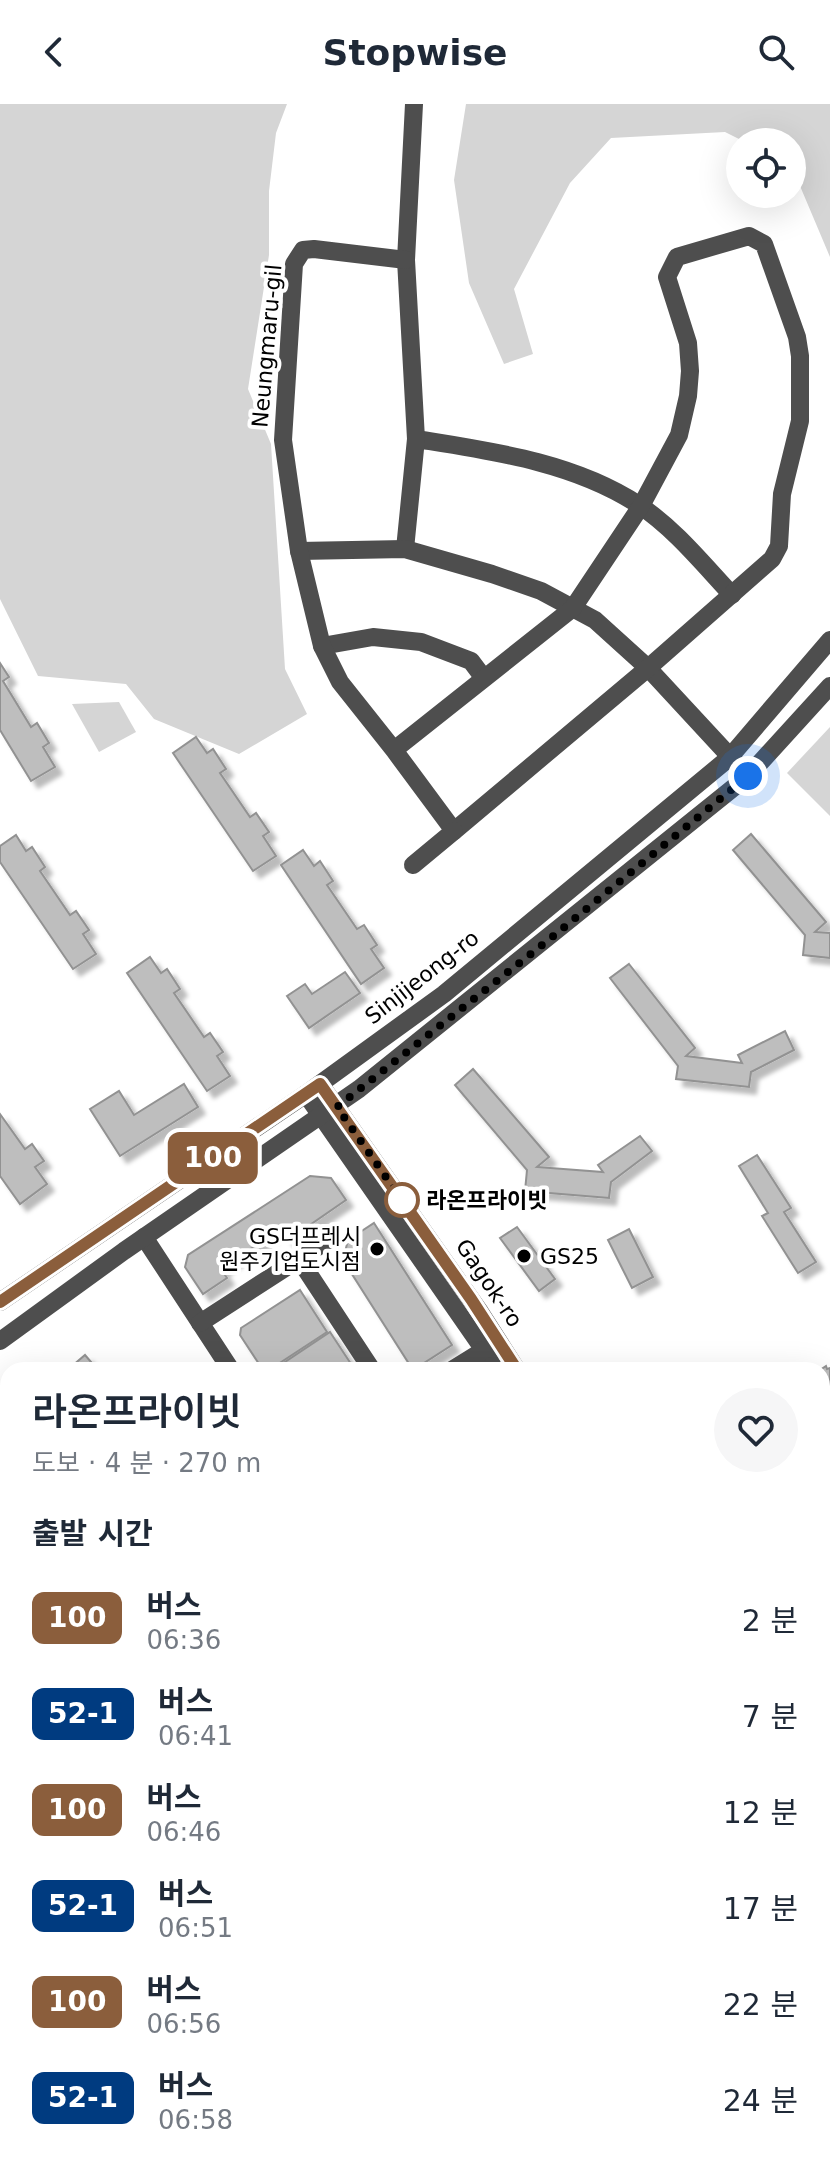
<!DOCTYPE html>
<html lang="ko">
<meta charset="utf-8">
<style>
:root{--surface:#fff;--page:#f6f6f7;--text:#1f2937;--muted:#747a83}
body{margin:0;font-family:"DejaVu Sans","Noto Sans KR",sans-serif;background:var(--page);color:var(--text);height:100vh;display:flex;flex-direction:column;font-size:30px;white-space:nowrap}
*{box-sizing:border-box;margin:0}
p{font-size:26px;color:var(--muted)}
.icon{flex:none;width:44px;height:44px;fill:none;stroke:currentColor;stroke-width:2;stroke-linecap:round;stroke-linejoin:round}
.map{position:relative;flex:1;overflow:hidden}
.drawer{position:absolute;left:0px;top:1258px;width:830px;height:802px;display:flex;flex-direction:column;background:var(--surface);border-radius:24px 24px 0 0;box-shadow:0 8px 32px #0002}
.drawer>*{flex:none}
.badge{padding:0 16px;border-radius:12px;font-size:28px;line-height:52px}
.tools{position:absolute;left:726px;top:24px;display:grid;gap:16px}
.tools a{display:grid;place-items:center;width:80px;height:80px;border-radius:50%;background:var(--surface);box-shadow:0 8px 32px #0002;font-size:40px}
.you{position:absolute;width:40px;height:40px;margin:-20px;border:6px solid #fff;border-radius:50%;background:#1a73e8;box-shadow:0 0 0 12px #1a73e833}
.map>.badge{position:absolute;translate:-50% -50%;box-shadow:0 0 0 4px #fff}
h2{padding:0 32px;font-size:30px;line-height:72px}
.round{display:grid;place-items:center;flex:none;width:84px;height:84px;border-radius:42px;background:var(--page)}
.headline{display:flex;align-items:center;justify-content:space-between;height:136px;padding:0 32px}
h1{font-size:38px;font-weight:600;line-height:60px}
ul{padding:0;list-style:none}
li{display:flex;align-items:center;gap:24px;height:96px;padding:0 32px}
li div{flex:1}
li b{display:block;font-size:30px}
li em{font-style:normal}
li .badge{min-width:88px;font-weight:700;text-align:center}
header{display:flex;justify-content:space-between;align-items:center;height:104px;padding:0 32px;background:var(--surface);font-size:36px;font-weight:600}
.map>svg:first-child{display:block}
</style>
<header><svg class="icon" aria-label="back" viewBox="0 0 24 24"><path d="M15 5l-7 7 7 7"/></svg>Stopwise<svg class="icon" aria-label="search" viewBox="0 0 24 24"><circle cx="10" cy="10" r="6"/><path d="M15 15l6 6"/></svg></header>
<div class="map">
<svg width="830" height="2059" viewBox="0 0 830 2059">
<defs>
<filter id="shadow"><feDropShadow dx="7" dy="7" stdDeviation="2" flood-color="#0004"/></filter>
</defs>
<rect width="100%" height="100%" fill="#fff"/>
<g fill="#d5d5d5">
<polygon points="0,0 287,0 276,29 269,87 269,151 248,285 271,340 285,565 307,610 239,650 154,615 126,580 38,572 0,495"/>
<polygon points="466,0 830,0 830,153 792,63 792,38 745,38 725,28 611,34 570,79 514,185 533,250 504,260 469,179 454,76"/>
<polygon points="119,598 136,628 99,648 72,600"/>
<polygon points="830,623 830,712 787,669"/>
<polygon points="8,1781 8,2052 459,2052 459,2059 0,2059 0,1800"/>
<polygon points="830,1821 830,2038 822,2042 822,1831"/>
<polygon points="513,2052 798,2052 782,2059 511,2059"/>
</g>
<g fill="#bebebe" stroke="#929292" stroke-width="2" filter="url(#shadow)">
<polygon points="0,559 9,573 3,577 31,623 37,619 49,639 43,643 55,663 31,677 0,626"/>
<polygon points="196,633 207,649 213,645 226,665 220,669 250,713 256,709 269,728 263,732 276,752 253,767 173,649"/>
<polygon points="751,730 826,818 815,828 830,829 830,854 803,851 805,831 733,746"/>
<polygon points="16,731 26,747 32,743 45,763 40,767 70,811 76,807 89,826 83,830 96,850 73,865 0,758 0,742"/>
<polygon points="303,746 314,762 320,757 333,777 327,781 357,825 364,821 377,841 371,845 384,864 361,880 281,761"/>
<polygon points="150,853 161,869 167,865 180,885 174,889 204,933 210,929 223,948 217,952 230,972 207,987 127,869"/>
<polygon points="629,860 695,944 686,952 742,959 738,951 785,927 794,946 751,968 749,983 676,975 678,962 610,874"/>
<polygon points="345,868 360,889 309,924 287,892 305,880 312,890"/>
<polygon points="473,965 549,1053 537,1063 603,1068 598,1061 640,1032 652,1047 611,1078 609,1094 525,1087 527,1066 455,981"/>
<polygon points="184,980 198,1003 120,1052 90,1005 119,987 134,1011"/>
<polygon points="0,1010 25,1045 32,1040 44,1057 35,1063 47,1080 20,1100 0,1072"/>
<polygon points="757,1051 791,1104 784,1108 816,1158 798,1169 762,1112 768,1109 739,1062"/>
<polygon points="310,1072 331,1074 346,1096 288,1136 280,1125 221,1165 227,1174 203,1190 185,1163 188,1151"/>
<polygon points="374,1119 452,1241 413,1266 343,1156 348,1136"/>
<polygon points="517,1123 555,1175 539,1187 500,1134"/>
<polygon points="629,1125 653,1173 632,1184 608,1136"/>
<polygon points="300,1186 327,1228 269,1266 263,1266 240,1231 241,1224"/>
<polygon points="330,1228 355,1266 273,1266"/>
<polygon points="85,1251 98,1266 76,1266 72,1262"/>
<polygon points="826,1262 827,1265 830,1264 830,1293 822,1298 822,1266 820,1266"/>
<polygon points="5,1426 8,1428 8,1465 0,1459 0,1433"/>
<polygon points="825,1571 830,1582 830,1644 827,1645 822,1634 822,1573"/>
<polygon points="8,1621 8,1648 0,1653 0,1627"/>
<polygon points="828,1717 830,1753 822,1757 822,1720"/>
<polygon points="364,2052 420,2052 421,2059 366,2059"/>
</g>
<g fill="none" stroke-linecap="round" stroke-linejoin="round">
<g stroke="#4e4e4e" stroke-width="18">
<path d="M416,335C491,347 574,358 639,401C674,424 703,460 732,491"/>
<polyline points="405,445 416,335 406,156 414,0"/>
<polyline points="299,447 405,445 492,470 541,487 595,516 648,564 748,672"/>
<polyline points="322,542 373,533 421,538 471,557 483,573"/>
<polyline points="394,646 573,504 641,402 679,331 688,292 690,267 688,239 667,173 677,153 749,132 764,140 797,233 800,252 800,317 782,390 779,442 772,455 648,564 454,727 394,646 340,578 322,542 299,447 283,336 294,160 303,146 314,145 406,156"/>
<polyline points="413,761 454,727"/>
<polyline points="320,980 480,1208 517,1266"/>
<polyline points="306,990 484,1246 495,1266"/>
<polyline points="144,1133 231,1266"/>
<polyline points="299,1155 333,1133"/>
<polyline points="0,1198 306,990 444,890 729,654 830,536"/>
<polyline points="200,1219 299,1155 372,1266"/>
<polyline points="0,1237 124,1147 359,985 748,672 830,582"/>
<polyline points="452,1266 494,1240"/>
<polyline points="0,1761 8,1744"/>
<polyline points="110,2059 113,2052"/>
<polyline points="476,2059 477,2052"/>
<polyline points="492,2059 492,2052"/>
</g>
</g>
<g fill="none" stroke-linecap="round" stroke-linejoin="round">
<defs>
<polyline id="line" points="0,1198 320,980 471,1195 517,1266"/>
</defs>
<use href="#line" stroke="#fff" stroke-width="18"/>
<use href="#line" stroke="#8b5e3c" stroke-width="12"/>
<polyline stroke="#000" stroke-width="8" stroke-dasharray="0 14.4" points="402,1096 337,1003 551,834 748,672"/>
</g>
<circle fill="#fff" stroke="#8b5e3c" stroke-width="4" cx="402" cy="1096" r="16"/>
<g fill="#000" stroke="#fff" stroke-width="3">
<circle cx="377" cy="1145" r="8"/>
<circle cx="524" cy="1152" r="8"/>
</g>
<g text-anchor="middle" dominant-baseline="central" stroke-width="8" stroke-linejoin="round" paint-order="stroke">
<g font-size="22" fill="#000" stroke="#fff">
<text transform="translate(267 242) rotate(-85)">Neungmaru-gil</text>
<text transform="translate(422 873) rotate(-38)">Sinjijeong-ro</text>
<text transform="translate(489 1179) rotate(56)">Gagok-ro</text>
</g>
<g font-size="22" font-weight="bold" fill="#000" stroke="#fff" text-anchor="start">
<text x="426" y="1096">라온프라이빗</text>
</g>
<g font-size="22" fill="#000" stroke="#fff" text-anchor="end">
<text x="361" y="1132">GS더프레시<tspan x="361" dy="25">원주기업도시점</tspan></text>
<text x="540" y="1152" text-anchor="start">GS25</text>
</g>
</g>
</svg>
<div class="tools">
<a><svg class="icon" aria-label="locate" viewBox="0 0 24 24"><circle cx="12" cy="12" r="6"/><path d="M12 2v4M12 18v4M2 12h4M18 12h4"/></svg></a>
</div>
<div class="you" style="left:748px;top:672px"></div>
<b class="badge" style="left:213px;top:1054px;background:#8b5e3c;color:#fff">100</b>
<section class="drawer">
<div class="headline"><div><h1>라온프라이빗</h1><p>도보 · 4 분 · 270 m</p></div><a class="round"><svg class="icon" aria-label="heart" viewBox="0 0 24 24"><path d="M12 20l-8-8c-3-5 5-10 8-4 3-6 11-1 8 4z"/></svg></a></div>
<h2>출발 시간</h2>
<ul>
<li><span class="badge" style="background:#8b5e3c;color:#fff">100</span><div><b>버스</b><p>06:36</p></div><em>2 분</em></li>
<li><span class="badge" style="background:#003b80;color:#fff">52-1</span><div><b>버스</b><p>06:41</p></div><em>7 분</em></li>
<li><span class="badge" style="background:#8b5e3c;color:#fff">100</span><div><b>버스</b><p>06:46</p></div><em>12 분</em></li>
<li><span class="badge" style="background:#003b80;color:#fff">52-1</span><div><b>버스</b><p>06:51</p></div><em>17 분</em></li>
<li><span class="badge" style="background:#8b5e3c;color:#fff">100</span><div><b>버스</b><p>06:56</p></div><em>22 분</em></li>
<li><span class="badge" style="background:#003b80;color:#fff">52-1</span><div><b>버스</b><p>06:58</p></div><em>24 분</em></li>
</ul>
</section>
</div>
